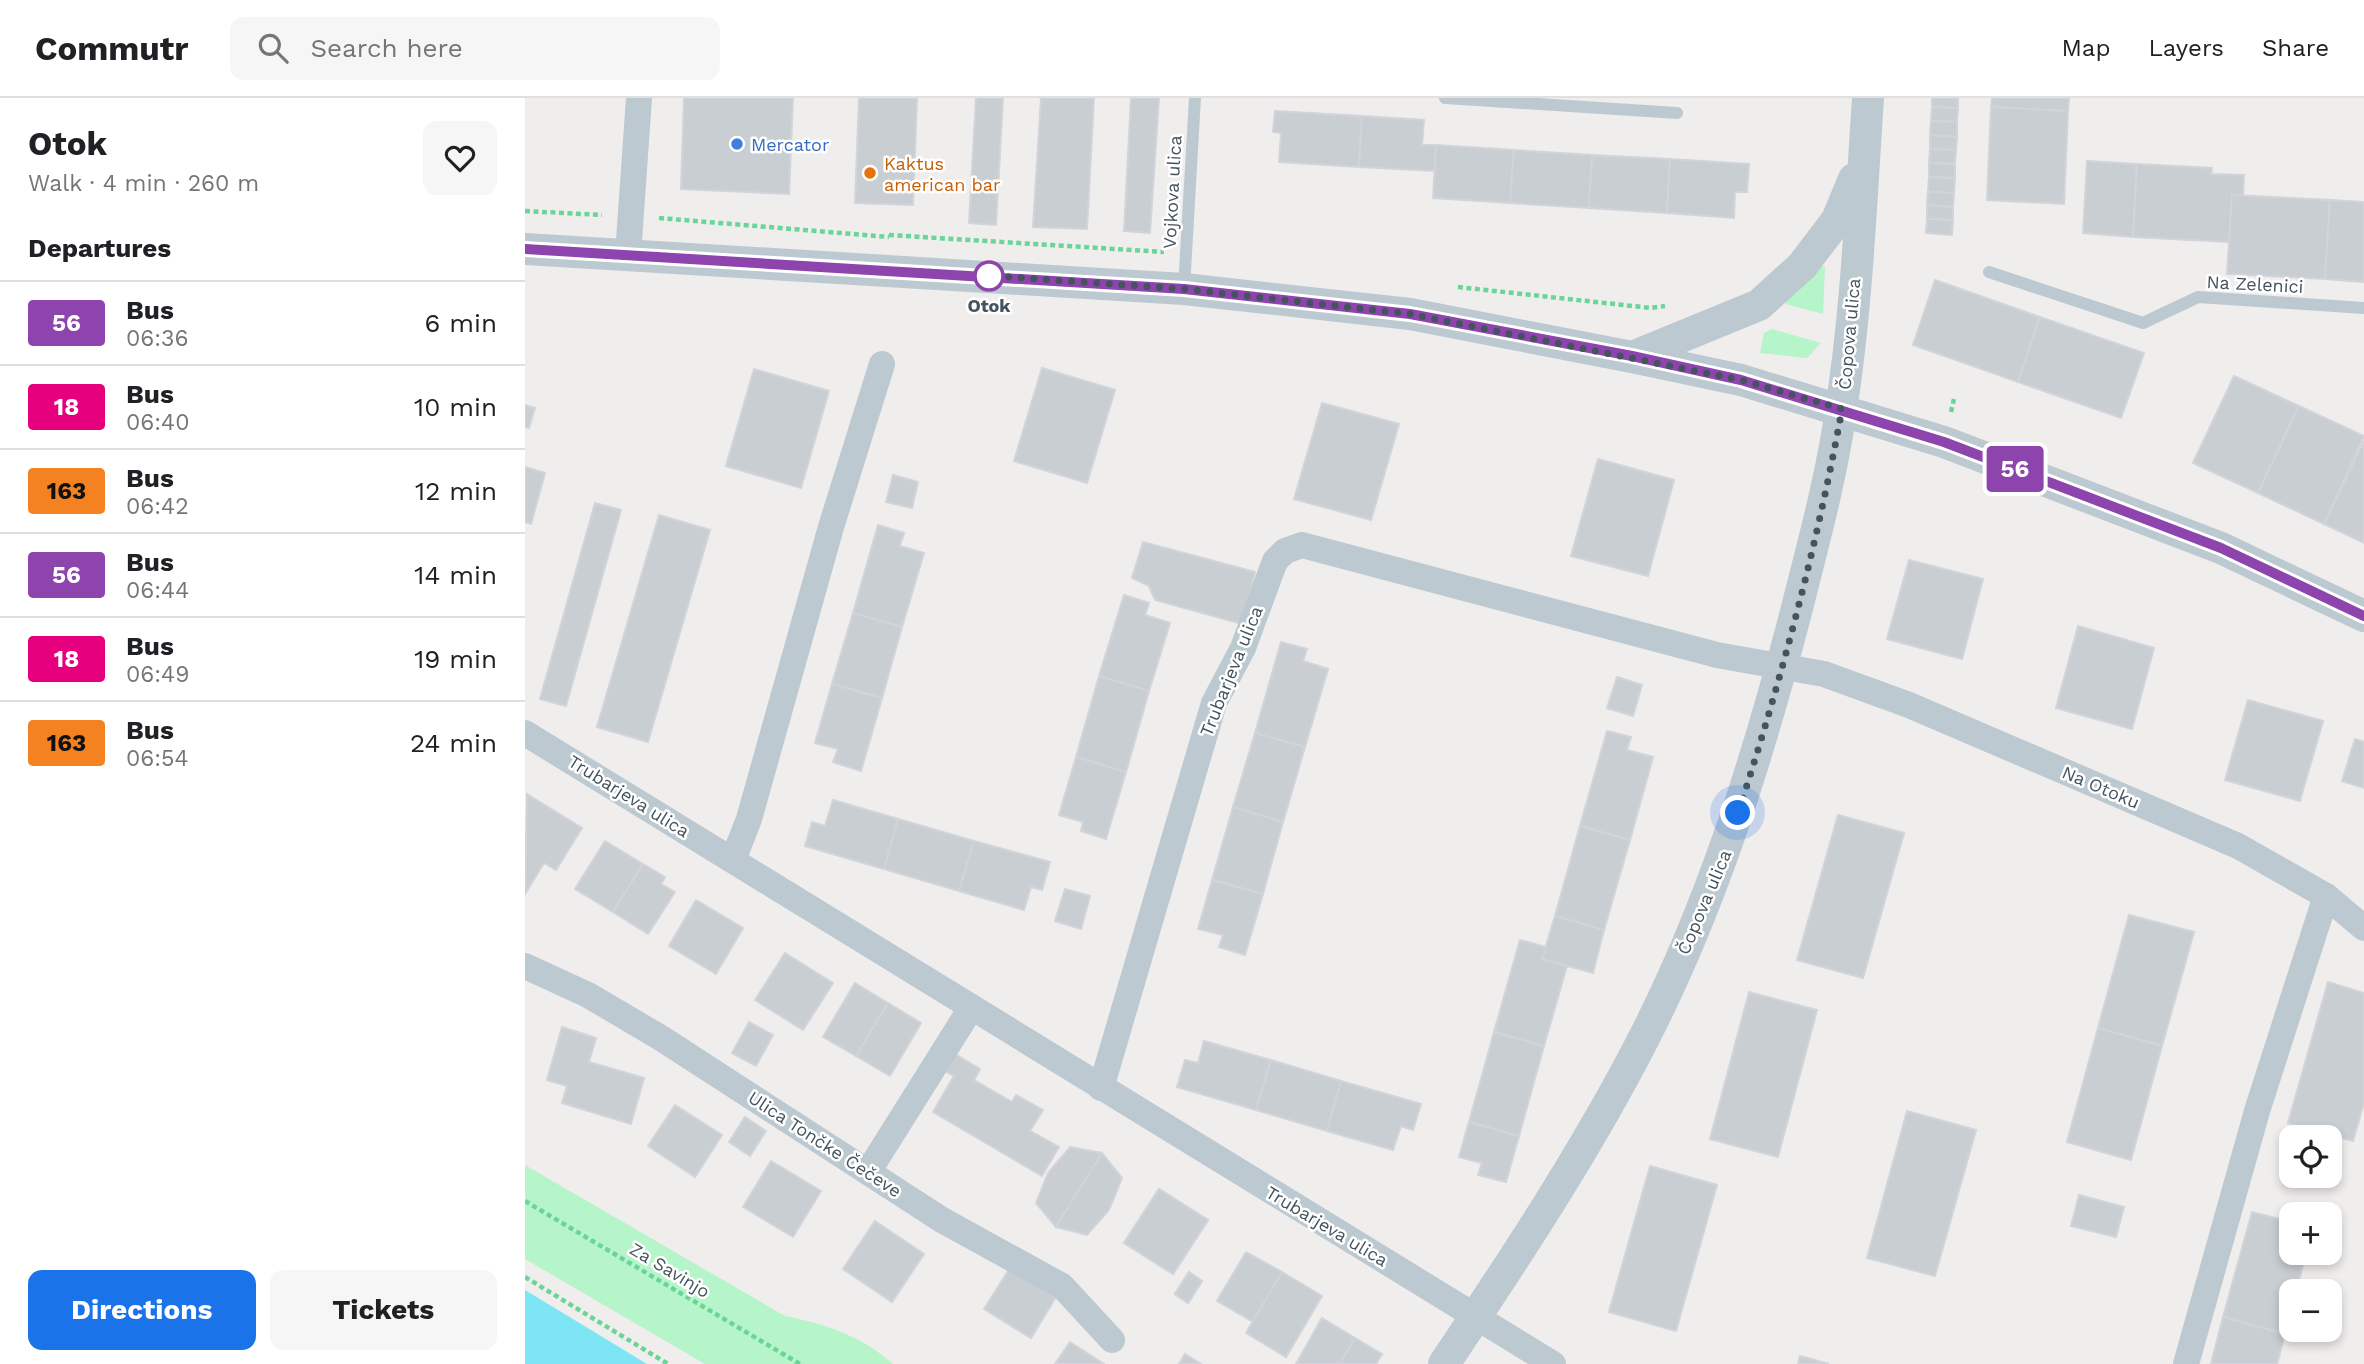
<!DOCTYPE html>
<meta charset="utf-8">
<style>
:root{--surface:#fff;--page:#f6f6f6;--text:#202124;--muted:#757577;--line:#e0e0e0;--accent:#1a73e8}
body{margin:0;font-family:"Work Sans",sans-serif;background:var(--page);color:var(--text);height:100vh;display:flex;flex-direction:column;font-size:26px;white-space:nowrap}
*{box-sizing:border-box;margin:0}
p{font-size:23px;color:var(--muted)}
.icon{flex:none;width:38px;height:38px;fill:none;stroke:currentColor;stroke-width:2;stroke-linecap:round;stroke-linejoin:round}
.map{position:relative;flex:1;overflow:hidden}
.details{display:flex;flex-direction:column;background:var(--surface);width:525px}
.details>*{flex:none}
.badge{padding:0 14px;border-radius:5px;font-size:24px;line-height:46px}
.controls{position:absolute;left:1754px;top:1027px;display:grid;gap:14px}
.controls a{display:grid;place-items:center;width:63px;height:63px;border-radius:14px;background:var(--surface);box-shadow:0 4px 10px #0003;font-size:35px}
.you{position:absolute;width:35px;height:35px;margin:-18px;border:5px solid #fff;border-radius:50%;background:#1a73e8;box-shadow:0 0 0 10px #1a73e833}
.map>.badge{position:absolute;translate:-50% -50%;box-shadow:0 0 0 4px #fff}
h2{padding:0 28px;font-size:26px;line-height:63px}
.round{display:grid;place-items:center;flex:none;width:74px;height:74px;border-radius:14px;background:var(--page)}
.overview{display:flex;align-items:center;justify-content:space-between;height:119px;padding:0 28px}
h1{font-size:33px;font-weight:700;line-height:52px}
.action{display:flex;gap:14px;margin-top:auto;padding:14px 28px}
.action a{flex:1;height:80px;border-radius:14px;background:var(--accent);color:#fff;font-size:28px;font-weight:700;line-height:80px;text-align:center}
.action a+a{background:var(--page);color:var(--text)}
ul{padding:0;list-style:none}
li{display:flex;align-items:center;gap:21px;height:84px;padding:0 28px;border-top:2px solid var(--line)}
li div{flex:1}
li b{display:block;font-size:26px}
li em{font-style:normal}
li .badge{min-width:77px;font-weight:700;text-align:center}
header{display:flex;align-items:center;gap:42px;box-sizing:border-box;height:98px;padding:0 35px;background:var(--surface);border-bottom:2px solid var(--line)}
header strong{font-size:33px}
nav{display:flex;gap:38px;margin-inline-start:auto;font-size:24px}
.search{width:490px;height:63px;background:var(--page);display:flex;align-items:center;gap:18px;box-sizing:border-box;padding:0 24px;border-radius:14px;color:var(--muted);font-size:26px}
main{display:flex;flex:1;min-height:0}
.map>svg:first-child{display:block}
</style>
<header>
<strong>Commutr</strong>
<div class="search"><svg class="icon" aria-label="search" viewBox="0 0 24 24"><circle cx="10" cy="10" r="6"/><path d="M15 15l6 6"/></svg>Search here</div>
<nav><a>Map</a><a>Layers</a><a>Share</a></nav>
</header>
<main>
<section class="details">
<div class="overview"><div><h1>Otok</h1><p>Walk · 4 min · 260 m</p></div><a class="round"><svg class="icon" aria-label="heart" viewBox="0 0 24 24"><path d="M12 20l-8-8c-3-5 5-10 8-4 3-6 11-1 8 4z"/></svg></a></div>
<h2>Departures</h2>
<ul>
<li><span class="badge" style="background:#8e44ad;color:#fff">56</span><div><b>Bus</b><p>06:36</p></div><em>6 min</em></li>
<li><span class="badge" style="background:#e6007e;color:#fff">18</span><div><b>Bus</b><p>06:40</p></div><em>10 min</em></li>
<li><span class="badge" style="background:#f58220;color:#111">163</span><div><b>Bus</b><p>06:42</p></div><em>12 min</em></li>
<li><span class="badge" style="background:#8e44ad;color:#fff">56</span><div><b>Bus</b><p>06:44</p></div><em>14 min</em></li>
<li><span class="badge" style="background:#e6007e;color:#fff">18</span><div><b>Bus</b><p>06:49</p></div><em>19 min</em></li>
<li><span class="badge" style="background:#f58220;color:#111">163</span><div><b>Bus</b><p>06:54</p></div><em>24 min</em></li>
</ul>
<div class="action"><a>Directions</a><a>Tickets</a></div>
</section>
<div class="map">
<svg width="1839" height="1266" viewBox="0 0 1839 1266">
<rect width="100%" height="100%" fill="#f0eded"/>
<g fill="#b6f4c9">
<polygon points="1293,166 1300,169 1298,216 1261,206 1259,202"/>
<polygon points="1247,231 1296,245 1282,260 1235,255 1239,235"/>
<path d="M0,1067L260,1218C300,1226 337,1238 368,1266H180L0,1161Z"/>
</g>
<polygon fill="#7ee5f5" points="0,1192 122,1266 0,1266"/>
<g fill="#c9ced3" stroke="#d1d4da" stroke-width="2">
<polygon points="159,0 268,0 264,96 156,91"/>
<polygon points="334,0 392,0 388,107 330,105"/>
<polygon points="451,0 478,0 471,127 444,125"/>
<polygon points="516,0 569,0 562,131 508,129"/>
<polygon points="606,0 634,0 625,135 599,133"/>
<polygon points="1407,0 1433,0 1433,10 1407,9"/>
<polygon points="1467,0 1544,0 1543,13 1466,9"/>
<polygon points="1407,9 1433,10 1432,24 1406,23"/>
<polygon points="1466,9 1543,13 1539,106 1462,102"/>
<polygon points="750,13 837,18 834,69 754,64 756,35 748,34"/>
<polygon points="837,18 899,22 897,47 911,47 910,73 834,69"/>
<polygon points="1406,23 1432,24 1432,39 1405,37"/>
<polygon points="1405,37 1432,39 1431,52 1405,51"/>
<polygon points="911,47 989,52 985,105 908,100"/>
<polygon points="1405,51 1431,52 1430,66 1404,65"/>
<polygon points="989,52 1067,57 1064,110 985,105"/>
<polygon points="1067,57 1145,61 1142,115 1064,110"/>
<polygon points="1145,61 1224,66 1222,94 1210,94 1209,120 1142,115"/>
<polygon points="1562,63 1612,66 1608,139 1558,135"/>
<polygon points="1404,65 1430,66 1430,80 1404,79"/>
<polygon points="1612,66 1687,70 1686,76 1719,77 1718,97 1707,97 1704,144 1608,139"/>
<polygon points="1404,79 1430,80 1429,95 1403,94"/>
<polygon points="1403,94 1429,95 1428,109 1402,107"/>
<polygon points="1707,97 1805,102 1800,181 1702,176"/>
<polygon points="1805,102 1839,104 1839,184 1800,181"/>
<polygon points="1402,107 1428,109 1428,122 1402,121"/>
<polygon points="1402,121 1428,122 1427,137 1401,135"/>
<polygon points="1410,182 1515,219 1493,284 1388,247"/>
<polygon points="1515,219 1619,255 1596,320 1493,284"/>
<polygon points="517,270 590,292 562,385 489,363"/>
<polygon points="229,271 304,293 276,390 201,368"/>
<polygon points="1709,278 1774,308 1733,395 1668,365"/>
<polygon points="797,305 874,326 846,422 769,401"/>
<polygon points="0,307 10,310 4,330 0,329"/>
<polygon points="1774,308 1839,338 1799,426 1733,395"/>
<polygon points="1839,343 1839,445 1799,426"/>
<polygon points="1073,361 1149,382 1123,478 1046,458"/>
<polygon points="0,369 20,375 6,426 0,424"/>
<polygon points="368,377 393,384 387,410 361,404"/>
<polygon points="70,405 96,412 41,608 15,601"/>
<polygon points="134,417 185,432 123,644 72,629"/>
<polygon points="353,427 379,435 375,448 399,455 377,529 328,515"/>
<polygon points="618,444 730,474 717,526 630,502 624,488 607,480"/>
<polygon points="1384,462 1458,481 1437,561 1362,541"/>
<polygon points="599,497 624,505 620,517 645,525 624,593 574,578"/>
<polygon points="328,515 377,529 357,600 307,586"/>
<polygon points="1553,528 1629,550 1607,631 1531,610"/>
<polygon points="756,544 782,551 778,563 803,571 780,649 730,635"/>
<polygon points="574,578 624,593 601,674 551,659"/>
<polygon points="1092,579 1117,587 1108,618 1082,610"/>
<polygon points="307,586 357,600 336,673 308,664 313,651 290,645"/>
<polygon points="1723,602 1798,623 1775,703 1700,682"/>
<polygon points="1082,633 1106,639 1102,652 1128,659 1105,742 1055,728"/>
<polygon points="730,635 780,649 758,724 708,709"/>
<polygon points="1830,641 1839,644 1839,690 1817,683"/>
<polygon points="551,659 601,674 581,741 556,733 558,724 534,717"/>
<polygon points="2,696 57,730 31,772 19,765 0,796"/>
<polygon points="308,702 373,721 359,771 280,748 287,724 300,728"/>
<polygon points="708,709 758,724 738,796 687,782"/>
<polygon points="1313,717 1379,735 1338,880 1272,862"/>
<polygon points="373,721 449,743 434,793 359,771"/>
<polygon points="1055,728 1105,742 1079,832 1030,818"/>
<polygon points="80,743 118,766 88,814 50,791"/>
<polygon points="449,743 525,764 517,792 506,789 499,812 434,793"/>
<polygon points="118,766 140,779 136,786 150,794 123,836 88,814"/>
<polygon points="687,782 738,796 720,857 694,849 698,837 673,831"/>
<polygon points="540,791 565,798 556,831 530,823"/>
<polygon points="171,802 218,830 191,876 144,848"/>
<polygon points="1604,817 1669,834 1637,948 1573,930"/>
<polygon points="1030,818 1079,832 1068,875 1017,861"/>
<polygon points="995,842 1021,849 1017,861 1042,868 1019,948 969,934"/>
<polygon points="260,855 308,885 278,932 230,902"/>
<polygon points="1803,884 1839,895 1839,1005 1828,1043 1763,1025"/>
<polygon points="330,885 363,905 331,958 298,939"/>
<polygon points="1224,894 1292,912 1253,1059 1185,1041"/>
<polygon points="363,905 396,925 365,978 331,958"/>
<polygon points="224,924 248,937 231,968 207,955"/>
<polygon points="37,929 71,940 64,964 119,980 106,1026 37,1005 42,988 22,982"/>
<polygon points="1573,930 1637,948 1606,1062 1542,1044"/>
<polygon points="969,934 1019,948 994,1038 944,1024"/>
<polygon points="679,943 746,962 731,1012 652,989 660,962 673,965"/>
<polygon points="430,956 455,971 449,982 487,1004 491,997 518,1012 505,1033 534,1049 517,1078 408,1014 429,978 420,973"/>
<polygon points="746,962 816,983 802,1033 731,1012"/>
<polygon points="816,983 896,1006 888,1032 876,1028 868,1052 802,1033"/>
<polygon points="150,1007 197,1037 170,1079 123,1048"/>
<polygon points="1382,1013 1451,1032 1410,1178 1342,1160"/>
<polygon points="220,1019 241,1033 225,1058 204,1044"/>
<polygon points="944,1024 994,1038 981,1084 953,1077 957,1065 934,1059"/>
<polygon points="545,1049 577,1055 531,1129 511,1105 523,1075"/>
<polygon points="577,1055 597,1080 584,1112 562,1137 531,1129"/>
<polygon points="246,1063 296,1093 268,1139 218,1109"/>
<polygon points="1125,1068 1192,1087 1151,1233 1084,1214"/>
<polygon points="634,1091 683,1122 648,1176 599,1145"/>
<polygon points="634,1091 683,1122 648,1176 599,1145"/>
<polygon points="1554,1097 1599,1109 1591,1139 1546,1128"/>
<polygon points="1727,1114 1766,1124 1766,1155 1781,1155 1771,1194 1766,1194 1766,1213 1760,1236 1698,1219"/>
<polygon points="350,1123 399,1156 367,1204 318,1171"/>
<polygon points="721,1154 757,1174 728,1224 692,1203"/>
<polygon points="485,1170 531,1199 506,1240 459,1211"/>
<polygon points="664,1174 677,1183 663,1205 650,1196"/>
<polygon points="664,1174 677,1183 663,1205 650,1196"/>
<polygon points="757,1174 797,1198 761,1259 721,1235"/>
<polygon points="1698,1219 1760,1236 1752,1266 1686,1266"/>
<polygon points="797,1220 830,1240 815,1266 771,1266"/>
<polygon points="830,1240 857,1256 851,1266 815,1266"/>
<polygon points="545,1244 579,1266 530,1266"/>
<polygon points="660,1256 676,1266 654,1266"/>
<polygon points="1275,1258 1304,1266 1273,1266"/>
</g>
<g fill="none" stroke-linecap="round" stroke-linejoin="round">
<g stroke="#6ad599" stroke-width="4.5" stroke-dasharray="5 3.5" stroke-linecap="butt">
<polyline points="0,113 77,117"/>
<polyline points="134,120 364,139"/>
<polyline points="364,137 639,154"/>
<polyline points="933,189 1126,210 1140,208"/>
<polyline points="1426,314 1429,301"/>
<polyline points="0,1103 275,1266"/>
<polyline points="0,1179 143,1266"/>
</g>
<g stroke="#bcc9d1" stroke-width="12">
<polyline points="920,0 1152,15"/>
<polyline points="1464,174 1618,225 1673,199 1839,210"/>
<polyline points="659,190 670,0"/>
</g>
<g stroke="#bcc9d1" stroke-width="26">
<polyline points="103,157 114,0"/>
<polyline points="0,635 1028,1266"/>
<polyline points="208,762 224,721 306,429 357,266"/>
<polyline points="0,868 63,897 136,940 417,1122 537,1188 587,1242"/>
<polyline points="576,990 689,605 718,550 750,463 760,453 777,447 1192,557 1299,576 1384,607 1713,748 1801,798 1839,830"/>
<polyline points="343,1074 446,910"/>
<polyline points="1661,1266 1732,1013 1801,798"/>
</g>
<g stroke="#bcc9d1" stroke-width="32">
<polyline points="0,151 659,191 885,216 1107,259 1216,282 1419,344 1696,450 1839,518"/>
<polyline points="1107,259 1234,207 1277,168 1312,122 1329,81"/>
<path d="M919,1266C986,1166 1053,1065 1109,959C1183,820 1230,670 1270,518C1287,450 1306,382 1316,312C1332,209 1336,104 1343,0"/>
</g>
</g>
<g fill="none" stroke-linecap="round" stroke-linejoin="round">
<defs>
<polyline id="line" points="0,151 659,191 885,216 1107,258 1216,282 1419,344 1696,450 1839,518"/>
</defs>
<use href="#line" stroke="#fff" stroke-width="16"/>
<use href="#line" stroke="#8e44ad" stroke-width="10"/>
<path stroke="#44535d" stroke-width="7" stroke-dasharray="0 12.6" d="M464,178L455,177L659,191L885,216L1216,282L1317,311C1292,448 1256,583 1213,715"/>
</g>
<circle fill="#3f7fe0" stroke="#fff" stroke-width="2.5" cx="212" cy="46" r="7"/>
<circle fill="#e8710a" stroke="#fff" stroke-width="2.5" cx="345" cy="75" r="7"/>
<circle fill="#fff" stroke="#8e44ad" stroke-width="3.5" cx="464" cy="178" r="14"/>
<g text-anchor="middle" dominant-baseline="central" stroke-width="5" stroke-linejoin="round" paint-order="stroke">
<g font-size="18" fill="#366cbe" stroke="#fff" text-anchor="start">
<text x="226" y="46">Mercator</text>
</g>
<g font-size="18" fill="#c56008" stroke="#fff" text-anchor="start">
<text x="359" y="65">Kaktus<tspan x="359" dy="21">american bar</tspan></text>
</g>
<g font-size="18" fill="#44535d" stroke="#fff">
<text transform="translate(647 94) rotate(-87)">Vojkova ulica</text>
<text transform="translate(1730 186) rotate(3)">Na Zelenici</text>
<text transform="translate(1324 236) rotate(-85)">Čopova ulica</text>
<text transform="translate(706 573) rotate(-68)">Trubarjeva ulica</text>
<text transform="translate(1576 689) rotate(23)">Na Otoku</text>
<text transform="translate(104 698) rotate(32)">Trubarjeva ulica</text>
<text transform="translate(1179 804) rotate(-67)">Čopova ulica</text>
<text transform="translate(300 1046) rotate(33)">Ulica Tončke Čečeve</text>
<text transform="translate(802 1128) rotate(31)">Trubarjeva ulica</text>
<text transform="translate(145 1172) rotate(31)">Za Savinjo</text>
</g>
<g font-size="18" font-weight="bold" fill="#44535d" stroke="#fff">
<text x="464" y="207">Otok</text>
</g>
</g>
</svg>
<div class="controls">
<a><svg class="icon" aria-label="locate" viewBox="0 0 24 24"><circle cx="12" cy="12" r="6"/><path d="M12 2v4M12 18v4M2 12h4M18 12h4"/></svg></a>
<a>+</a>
<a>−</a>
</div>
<div class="you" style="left:1213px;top:715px"></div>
<b class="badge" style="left:1490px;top:371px;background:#8e44ad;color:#fff">56</b>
</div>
</main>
